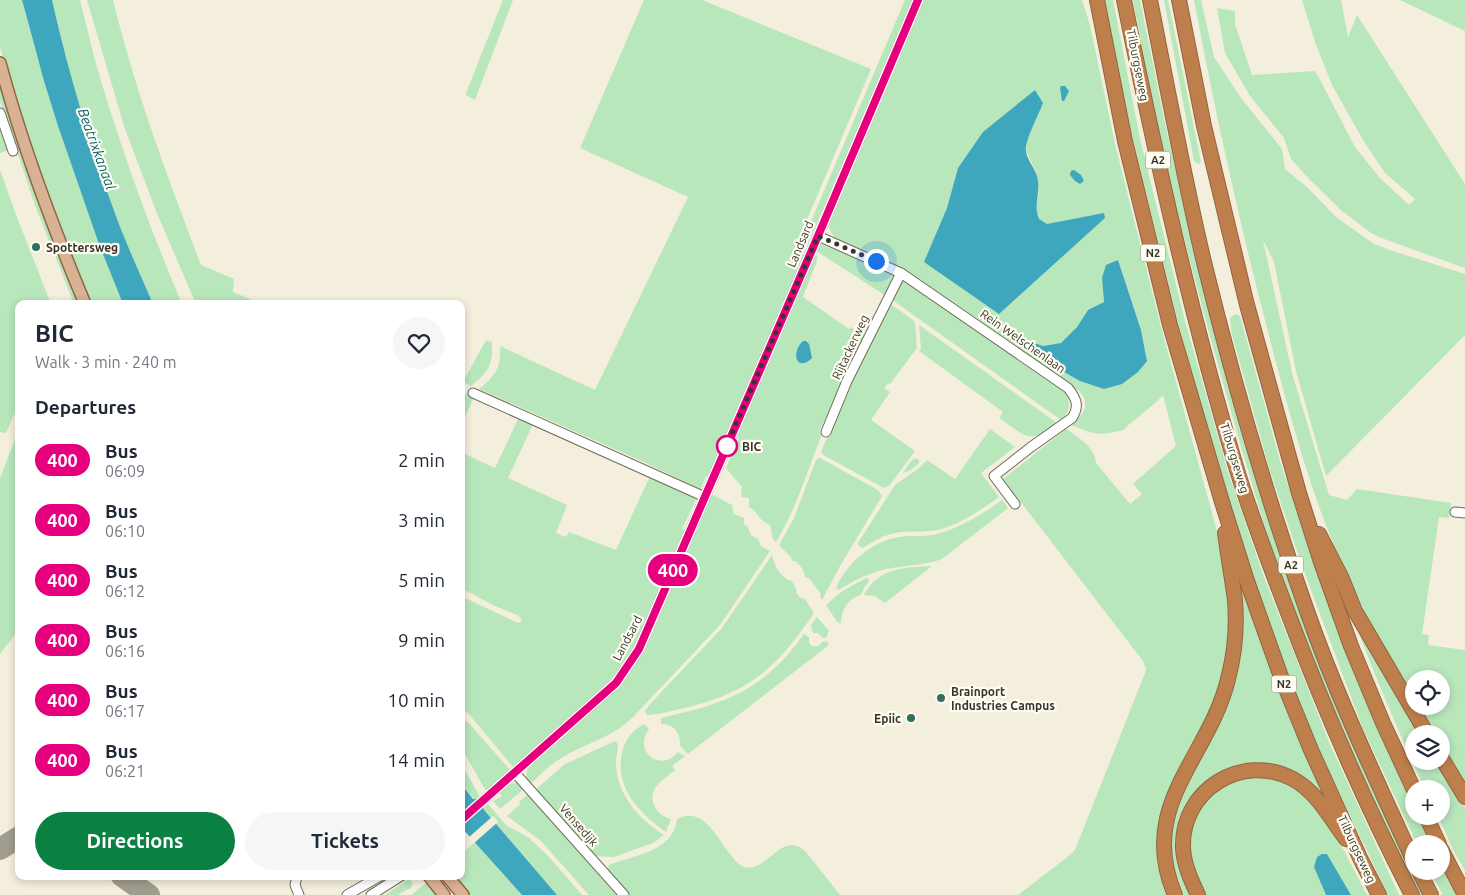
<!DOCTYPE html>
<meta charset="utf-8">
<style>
:root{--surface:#fff;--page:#f6f6f7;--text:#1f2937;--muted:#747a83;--accent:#0b8043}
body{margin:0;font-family:Ubuntu,sans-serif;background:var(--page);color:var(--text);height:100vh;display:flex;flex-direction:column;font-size:19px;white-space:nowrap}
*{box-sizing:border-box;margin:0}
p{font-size:16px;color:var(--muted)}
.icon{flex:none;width:28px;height:28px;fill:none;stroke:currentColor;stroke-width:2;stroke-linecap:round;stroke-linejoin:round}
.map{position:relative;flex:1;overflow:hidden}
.details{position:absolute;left:15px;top:300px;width:450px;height:580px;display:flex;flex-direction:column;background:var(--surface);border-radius:10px;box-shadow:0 2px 8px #0003}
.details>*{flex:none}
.badge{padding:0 10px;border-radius:16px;font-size:18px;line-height:32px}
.buttons{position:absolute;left:1405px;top:670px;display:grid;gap:10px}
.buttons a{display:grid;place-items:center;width:45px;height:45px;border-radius:50%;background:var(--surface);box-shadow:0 2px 8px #0003;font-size:25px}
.you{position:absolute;width:25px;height:25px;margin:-12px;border:4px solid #fff;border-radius:50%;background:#1a73e8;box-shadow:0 0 0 8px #1a73e833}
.map>.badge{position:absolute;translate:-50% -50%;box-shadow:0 0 0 2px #fff}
h2{padding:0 20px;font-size:19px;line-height:45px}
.round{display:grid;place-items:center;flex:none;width:52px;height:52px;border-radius:26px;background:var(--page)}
.head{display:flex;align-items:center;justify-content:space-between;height:85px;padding:0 20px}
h1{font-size:24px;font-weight:700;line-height:38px}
.action{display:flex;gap:10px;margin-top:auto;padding:10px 20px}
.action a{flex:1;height:58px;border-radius:30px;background:var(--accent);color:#fff;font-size:20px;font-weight:700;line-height:58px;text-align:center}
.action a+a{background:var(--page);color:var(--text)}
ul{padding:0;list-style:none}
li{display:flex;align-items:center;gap:15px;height:60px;padding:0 20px}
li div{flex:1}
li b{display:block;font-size:19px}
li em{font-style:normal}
li .badge{min-width:55px;font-weight:700;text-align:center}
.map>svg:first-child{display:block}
</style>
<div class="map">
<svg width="1465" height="895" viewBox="0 0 1465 895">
<rect width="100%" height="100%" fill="#f4efdc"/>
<g fill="#b8e7bc" fill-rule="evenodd">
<path d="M0,0H22C48,104 84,204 123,304H90L50,204L13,93L0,47Z"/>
<path d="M52,0H80C87,27 93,55 101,81C124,157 151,231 182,304H153C141,276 128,248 117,219C91,148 69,75 52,0Z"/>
<path d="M87,0H113C135,91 168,178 201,265L234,279L233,292L261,304H196L156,211L124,126Z"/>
<polygon points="503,0 513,0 475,100 466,95 466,93"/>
<path d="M644,0H702L871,69L800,236L799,245L806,251L709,477L706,476L699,493L694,491L695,487L646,463L479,389C496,375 501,368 500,346L595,390L688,197L580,148Z"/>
<polygon points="905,0 913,0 807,246 804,242 804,238"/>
<path d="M921,0H1082L1090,25L1115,144L1161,327L1226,564L1233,618L1223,689L1163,816L1157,847L1158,867L1166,895H1018L1070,855L1075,850L1145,673L1146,669L1143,661L1003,479L1066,429C1078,437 1095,447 1096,463L1130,504L1142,494L1133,484L1176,446L1163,395L1154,404L1126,427L1124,430C1098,436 1096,435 1071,425C1083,415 1092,405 1079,391L897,266L838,240L832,234L827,223ZM1042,103L1027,140L1026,151L1036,172L1039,193L1035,204L1036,212L1039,220L1047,224H1054L1084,217L925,262L947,208L958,168ZM1118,260L1141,330L1147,360L1138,372L1034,344L1043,346L1061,343L1077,327L1088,310L1104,302L1102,278Z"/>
<polygon points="1104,0 1113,0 1140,139 1185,321 1228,472 1264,577 1329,742 1399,895 1388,895 1317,746 1287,672 1253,579 1219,472 1178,322 1133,139"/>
<path d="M1133,0H1140L1167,133L1210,313L1350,735L1411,868L1424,895H1419C1365,792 1318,684 1280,573C1259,511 1241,447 1223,383C1200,301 1178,218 1160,135C1150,90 1142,45 1133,0Z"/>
<polygon points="1164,0 1168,0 1201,162 1198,164 1194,161"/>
<path d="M1194,0H1201L1214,57L1241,98L1282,149L1285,169L1308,188L1336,217L1374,244L1387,249L1465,274V335L1326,476L1296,371L1274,262L1263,240L1292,373L1329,495L1347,500L1357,489L1451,503L1449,518L1439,517L1422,634L1429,635L1428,645L1465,650V790L1441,750V734H1431L1415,706H1441V679H1414V705C1383,647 1351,589 1327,528C1303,466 1286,400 1269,336C1240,225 1215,113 1194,0Z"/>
<polygon points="1302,0 1341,0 1348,37 1357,15 1465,184 1465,268 1384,239 1371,233 1342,211 1310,180 1291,159 1284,138 1250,96 1225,53 1217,8 1235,11 1235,24 1252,75 1314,71 1317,74 1355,147 1380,178 1409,205 1415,199 1385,173 1363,140 1332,85 1315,42"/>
<polygon points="1400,0 1465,0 1465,31"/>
<polygon points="0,83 79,304 74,304 36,208 0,101"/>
<polygon points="0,123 9,150 0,153"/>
<polygon points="0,170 18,220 51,304 19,304 19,403 6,433 0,432"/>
<polygon points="818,243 861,259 897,276 886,296 815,250"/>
<path d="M813,254L817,256V261L803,297L849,329L850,327L866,335L819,432L822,434C808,470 796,509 776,542L773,539L770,525C758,520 759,513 749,507V498L741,497L742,487L726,468L739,438L735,436Z"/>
<path d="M902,279L1061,389C1071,398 1072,410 1061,420L891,299Z"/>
<polygon points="889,303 913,320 915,323 917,348 890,384 888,383 884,388 890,392 871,420 915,451 889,486 884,488 823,455 821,452 849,385"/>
<polygon points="1235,314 1240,316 1283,471 1314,563 1345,649 1376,726 1414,808 1414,816 1418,816 1430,844 1417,844 1363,729 1302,566 1270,471 1232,335 1230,318"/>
<path d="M919,325L1057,423C1029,446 1026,436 999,418L1003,412L919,351L921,349Z"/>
<path d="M486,340L492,342C493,364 489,372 471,386L463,382Z"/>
<polygon points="461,392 474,397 461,426"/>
<polygon points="519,417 533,424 508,478 567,505 556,533 566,537 569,532 616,550 650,476 697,497 682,529 686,531 639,639 624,664 602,690 514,768 468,713 461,709 461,596 518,623 522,621 519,616 493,605 461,588 461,452 495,468"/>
<polygon points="19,429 19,629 0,654 0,478"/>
<path d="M990,429L1015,447L981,473L999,497C981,510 959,525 937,530C926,532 914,531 902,532C887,533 875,540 863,548L859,546L858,543L895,485L919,468L927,460L955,479Z"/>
<path d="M818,458H820L878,490L882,496L840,566L822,600L820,597L821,594L809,578H805C805,571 801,566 795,561H792L791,557L779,545L794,518L816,460Z"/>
<polygon points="915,458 919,460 919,463 911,470 903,473 911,461"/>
<path d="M711,494L732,505L734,514L744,518V524L748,527L751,535L758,539L761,546L770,551L720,625L634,716C611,739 585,743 560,759C549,765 540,776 530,784C525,778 526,774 529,766L619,685Z"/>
<path d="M1002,500L1008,508L942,559C926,565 909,565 892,568C873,571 856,579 839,590L836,588C846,564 872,541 899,537C912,535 925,537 937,534C960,528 983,514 1002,500Z"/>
<path d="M1230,551C1258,641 1296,727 1332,814L1308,787L1241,769L1186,815L1191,895H1184L1172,864L1170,818L1229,691Z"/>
<path d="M772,555C774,565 781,579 792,581L797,591L796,593L801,598L805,599L814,613C778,666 752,691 689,707C675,710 662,714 647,715L645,711L651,703L722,628Z"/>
<path d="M932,566L885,603L875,596L864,595C877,568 906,567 932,566Z"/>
<path d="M866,578L869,579V581L864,588L861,595C847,599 842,609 841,623H838L826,605L841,592Z"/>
<path d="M1346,598L1366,640L1419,734H1414V761H1436L1465,808V871L1453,849L1438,816H1441V789H1425C1396,726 1369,663 1346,598Z"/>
<polygon points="817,617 829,631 826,638 823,638 818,633 813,633 811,625"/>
<path d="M804,634L809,637V643L812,646H819L822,642L827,641L829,645L688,754L680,746C681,733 674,724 661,724V718C727,703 763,691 804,634Z"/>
<polygon points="461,719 468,722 511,771 487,792 483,786 461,747"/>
<path d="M644,724L649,729C632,752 661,773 678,752L685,756L672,766L675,770C669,775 661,780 656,787C647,800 656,815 671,819L666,832C640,814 614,787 622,753C625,739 632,731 644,724Z"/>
<path d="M615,741L618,744C618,751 616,757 616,764C617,795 639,819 664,835L653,843L614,857L593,856L535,790L565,764Z"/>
<polygon points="461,763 479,795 477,799 474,799 461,784"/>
<polygon points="1256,773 1298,786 1327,818 1367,895 1351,895 1327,854 1314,867 1326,895 1201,895 1188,853 1190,823 1214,787"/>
<polygon points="514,783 520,785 525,788 500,809 493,801 502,796 499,792 507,785"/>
<polygon points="529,793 619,895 589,895 541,841 507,816 520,804 519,802"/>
<polygon points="488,804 507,826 528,837 549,857 582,895 557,895 485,811 484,808"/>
<path d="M685,816C689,816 692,815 696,817C709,820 722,844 730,854C734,859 738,865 744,867C768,874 781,828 806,852L840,895H627L606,872L609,865C634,855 673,852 677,819Z"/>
<polygon points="475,842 522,895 469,895 453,876 461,876 461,854"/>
<polygon points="1441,867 1456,895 1443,895 1430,871 1441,871"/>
<polygon points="409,879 413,884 411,888 397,895 385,895"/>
<polygon points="426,883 439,895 411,895"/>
</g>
<g fill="#3ea7bd">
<path d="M22,0H52C69,75 91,148 117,219C128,248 141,276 153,304H123L99,244L58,126L44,81Z"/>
<polygon points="1061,86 1065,86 1069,91 1064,101 1062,101 1060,88"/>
<path d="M1035,90L1043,103C1039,114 1024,142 1026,152C1028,162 1037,170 1038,181C1040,197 1033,203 1039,219L1047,224L1104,213L1105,218L999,314L924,262L947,208L958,168L983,132Z"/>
<polygon points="1074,170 1081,175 1084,181 1080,184 1075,181 1070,175 1071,171"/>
<polygon points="1118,260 1141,330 1147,361 1138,372 1122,384 1104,389 1080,381 1031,353 1034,343 1043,346 1061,343 1077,327 1088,310 1104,302 1102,278 1106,265"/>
<path d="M803,341H806L809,344L812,358C797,373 790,353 803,341Z"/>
<polygon points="461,784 473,799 477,799 485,811 557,895 522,895 461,827"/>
<polygon points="1322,854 1327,854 1351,895 1326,895 1314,867 1317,857"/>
</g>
<polygon fill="#f4efdc" points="493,816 498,822 473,844 468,838"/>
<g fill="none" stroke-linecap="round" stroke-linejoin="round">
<g stroke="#a09c8e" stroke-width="22">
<polyline points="0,849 19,837"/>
<polyline points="122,876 149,895"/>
</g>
<defs>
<g id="minor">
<polyline points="0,113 13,151"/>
<path d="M818,236L901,273L1068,388C1076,398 1080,406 1072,418L1031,447L994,476L1015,504"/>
<polyline points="473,393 705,497"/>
<polyline points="826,432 847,381 901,273"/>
<polyline points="1455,512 1465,513"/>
<polyline points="515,773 624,895"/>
<polyline points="461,820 616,683 639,649 818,236 918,0"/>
<polyline points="297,876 295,885 299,895"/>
<polyline points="347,895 380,876"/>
<polyline points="371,895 401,876"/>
</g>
<g id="major">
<path d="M0,63C22,145 52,225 85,304"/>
<polyline points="429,876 444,895"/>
<polyline points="447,876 463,895"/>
</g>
<g id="highway">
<polyline points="1097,0 1125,141 1170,325 1222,502 1247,581 1280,674 1311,750 1361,860 1379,895"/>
<path d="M1124,0C1156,158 1191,316 1237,470C1252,518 1270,566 1288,613C1324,709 1365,804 1412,895"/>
<path d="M1150,0C1167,86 1183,173 1203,258C1232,377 1266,496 1307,611C1337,697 1376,779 1414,862"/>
<polyline points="1179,0 1204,126 1247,305 1299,493 1321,562 1351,646 1383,723 1414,790"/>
<polyline points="1319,534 1342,579 1355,611 1427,734"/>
<polyline points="1441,757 1465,797"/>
<polyline points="1426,816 1439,844"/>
<polyline points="1441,849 1465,895"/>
<polyline points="1419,871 1431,895"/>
<path d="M1175,895C1136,804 1211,757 1229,675C1235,651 1237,625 1235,600C1232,578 1228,555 1225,533"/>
<path d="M1198,895C1191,880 1184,865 1183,848C1181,790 1242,752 1293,779C1317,792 1330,818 1346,839"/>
</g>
</defs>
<use href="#minor" stroke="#6f6c5b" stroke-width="11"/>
<use href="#major" stroke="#8f6542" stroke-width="14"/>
<use href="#highway" stroke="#8f6542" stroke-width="16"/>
<use href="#minor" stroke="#fff" stroke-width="9"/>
<use href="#major" stroke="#d9b294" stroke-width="11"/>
<use href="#highway" stroke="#bf7f4d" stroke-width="14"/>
</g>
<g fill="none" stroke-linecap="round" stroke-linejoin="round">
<defs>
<polyline id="line" points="461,820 616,683 639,649 818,236 918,0"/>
</defs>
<use href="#line" stroke="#fff" stroke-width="11"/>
<use href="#line" stroke="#e6007e" stroke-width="8"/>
<polyline stroke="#37352e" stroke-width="5" stroke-dasharray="0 9" points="727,446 726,447 818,236 876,261"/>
</g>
<g fill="#2f6f5d" stroke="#fffdf1" stroke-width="2">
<circle cx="36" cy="247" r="5"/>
<circle cx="941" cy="698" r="5"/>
<circle cx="911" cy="718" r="5"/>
</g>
<circle fill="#fff" stroke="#e6007e" stroke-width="2.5" cx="727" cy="446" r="10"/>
<g text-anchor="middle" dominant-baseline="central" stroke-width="4.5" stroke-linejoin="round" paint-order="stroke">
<g fill="#fffdf1" stroke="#737168" stroke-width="1">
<rect x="1145.5" y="151.5" width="25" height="17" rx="4"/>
<rect x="1140.5" y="244.5" width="25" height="17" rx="4"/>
<rect x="1278.5" y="556.5" width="25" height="17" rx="4"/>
<rect x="1271.5" y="675.5" width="25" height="17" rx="4"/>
</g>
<g font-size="11" font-weight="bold" fill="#37352e">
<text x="1158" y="160">A2</text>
<text x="1153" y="253">N2</text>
<text x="1291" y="565">A2</text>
<text x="1284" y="684">N2</text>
</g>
<g font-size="12" fill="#37352e" stroke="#fffdf1">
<text transform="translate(1138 65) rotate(79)">Tilburgseweg</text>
<text transform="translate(800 244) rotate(-67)">Landsard</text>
<text transform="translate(1023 341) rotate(35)">Rein Welschenlaan</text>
<text transform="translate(850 347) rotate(-65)">Rijtackerweg</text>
<text transform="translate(1235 458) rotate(73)">Tilburgseweg</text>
<text transform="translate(627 638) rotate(-62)">Landsard</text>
<text transform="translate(579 825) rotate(49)">Vensedijk</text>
<text transform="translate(1357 849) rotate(65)">Tilburgseweg</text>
</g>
<g font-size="12" font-weight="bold" fill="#37352e" stroke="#fffdf1" text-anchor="start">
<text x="46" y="247">Spottersweg</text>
<text x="951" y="691">Brainport<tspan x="951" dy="14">Industries Campus</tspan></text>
<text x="901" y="718" text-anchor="end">Epiic</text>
</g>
<g font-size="12" font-weight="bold" fill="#37352e" stroke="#fffdf1" text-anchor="start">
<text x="742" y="446">BIC</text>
</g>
<g font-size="14" font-style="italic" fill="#005e6e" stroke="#fffdf1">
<text transform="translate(97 149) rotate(70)">Beatrixkanaal</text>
</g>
</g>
</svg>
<div class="buttons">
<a><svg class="icon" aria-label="locate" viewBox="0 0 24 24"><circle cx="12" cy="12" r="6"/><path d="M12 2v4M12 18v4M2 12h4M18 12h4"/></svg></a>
<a><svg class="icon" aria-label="layers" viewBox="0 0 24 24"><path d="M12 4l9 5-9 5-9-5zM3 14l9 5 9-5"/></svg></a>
<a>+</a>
<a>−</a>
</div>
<div class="you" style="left:876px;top:261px"></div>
<b class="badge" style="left:673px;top:570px;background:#e6007e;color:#fff">400</b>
<section class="details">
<div class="head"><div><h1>BIC</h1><p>Walk · 3 min · 240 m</p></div><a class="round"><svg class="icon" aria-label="heart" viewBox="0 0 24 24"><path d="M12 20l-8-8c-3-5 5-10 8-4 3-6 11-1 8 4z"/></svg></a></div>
<h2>Departures</h2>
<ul>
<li><span class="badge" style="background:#e6007e;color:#fff">400</span><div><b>Bus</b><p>06:09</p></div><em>2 min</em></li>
<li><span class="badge" style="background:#e6007e;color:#fff">400</span><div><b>Bus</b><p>06:10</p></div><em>3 min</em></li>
<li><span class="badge" style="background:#e6007e;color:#fff">400</span><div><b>Bus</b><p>06:12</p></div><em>5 min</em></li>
<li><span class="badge" style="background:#e6007e;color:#fff">400</span><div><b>Bus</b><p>06:16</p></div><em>9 min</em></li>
<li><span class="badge" style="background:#e6007e;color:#fff">400</span><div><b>Bus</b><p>06:17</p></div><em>10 min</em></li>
<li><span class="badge" style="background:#e6007e;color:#fff">400</span><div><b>Bus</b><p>06:21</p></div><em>14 min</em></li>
</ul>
<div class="action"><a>Directions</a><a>Tickets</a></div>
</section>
</div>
